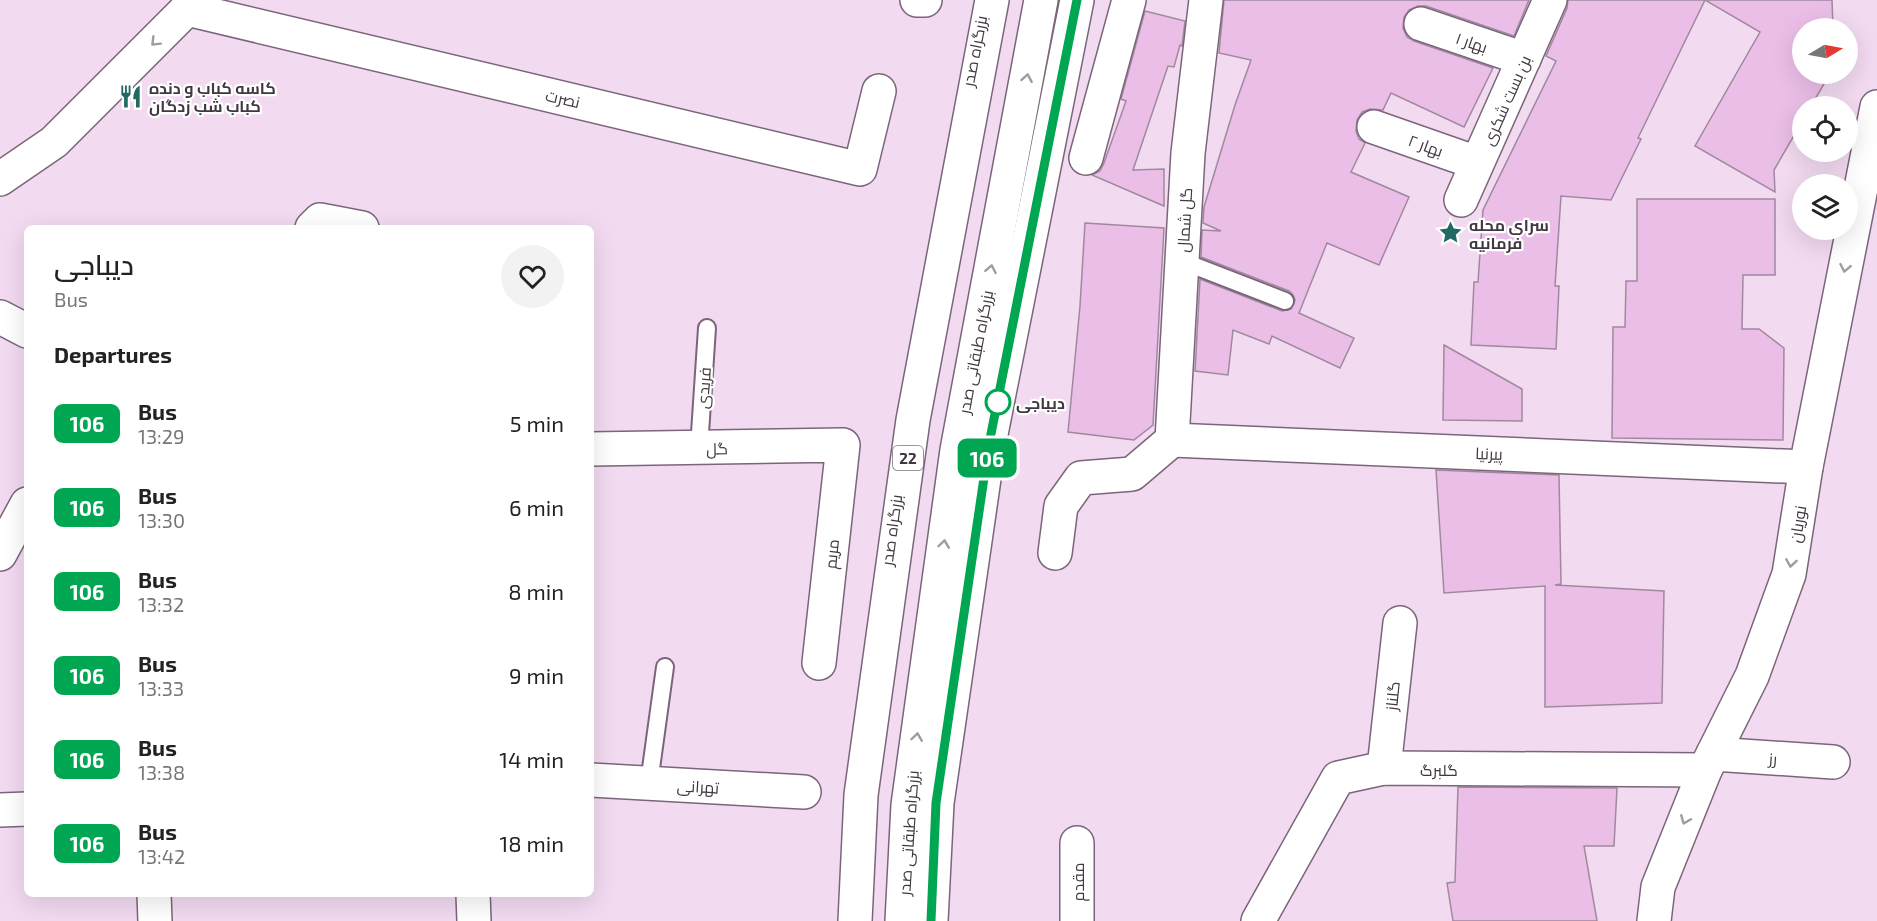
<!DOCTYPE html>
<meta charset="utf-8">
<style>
:root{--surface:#fff;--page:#f2f2f2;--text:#222;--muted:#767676}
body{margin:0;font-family:"Exo 2",Cairo,sans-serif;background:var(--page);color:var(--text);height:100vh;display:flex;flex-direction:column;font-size:22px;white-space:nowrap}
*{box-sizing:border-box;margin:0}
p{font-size:20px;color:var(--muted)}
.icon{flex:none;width:33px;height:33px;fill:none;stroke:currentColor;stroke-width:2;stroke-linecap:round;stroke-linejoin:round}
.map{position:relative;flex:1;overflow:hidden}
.drawer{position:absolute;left:24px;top:225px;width:570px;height:672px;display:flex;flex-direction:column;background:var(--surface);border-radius:9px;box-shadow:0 6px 24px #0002}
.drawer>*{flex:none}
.badge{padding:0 12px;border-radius:9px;font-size:21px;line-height:39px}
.needle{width:39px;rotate:80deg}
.tools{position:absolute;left:1792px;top:18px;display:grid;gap:12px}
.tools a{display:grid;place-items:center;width:66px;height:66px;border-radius:50%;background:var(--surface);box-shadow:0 6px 24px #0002;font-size:30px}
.map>.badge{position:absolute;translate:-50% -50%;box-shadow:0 0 0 3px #fff}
h2{padding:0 30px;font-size:22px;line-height:54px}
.round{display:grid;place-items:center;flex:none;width:63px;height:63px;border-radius:32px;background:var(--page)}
.overview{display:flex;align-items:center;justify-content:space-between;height:102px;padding:0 30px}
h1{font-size:28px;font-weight:600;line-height:45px}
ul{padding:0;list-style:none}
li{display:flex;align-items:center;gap:18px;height:84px;padding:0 30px}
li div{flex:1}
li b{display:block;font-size:22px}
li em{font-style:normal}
li .badge{min-width:66px;font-weight:700;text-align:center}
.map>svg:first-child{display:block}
</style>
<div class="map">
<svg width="1877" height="921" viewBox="0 0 1877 921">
<rect width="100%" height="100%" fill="#f2daf1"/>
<g fill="#ebbee8" stroke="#a0899e" stroke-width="1.5">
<polygon points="1224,0 1529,0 1514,36 1426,6 1418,6 1409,10 1404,17 1403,28 1407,37 1414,41 1493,68 1464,127 1391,93 1383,110 1370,109 1362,112 1357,120 1356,131 1359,139 1365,143 1351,172 1409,197 1379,265 1327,243 1299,313 1354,338 1340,368 1272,336 1269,344 1233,330 1228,375 1195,371 1200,279 1282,311 1291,309 1295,300 1293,295 1289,291 1201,257 1202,230 1221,231 1203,223 1204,207 1235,105 1251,60 1219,53"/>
<polygon points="1568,0 1705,0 1638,138 1641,139 1611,200 1561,196 1555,286 1559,286 1556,349 1471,345 1474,282 1478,282 1483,210 1556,61 1546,56 1567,8"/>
<polygon points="1705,0 1832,0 1833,28 1803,28 1803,74 1830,74 1811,106 1803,106 1803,120 1774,170 1775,192 1695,146 1760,32"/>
<polygon points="1145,11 1185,21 1182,46 1180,45 1174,67 1168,66 1133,170 1164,169 1164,206 1092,175 1100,171 1104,163 1126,101 1121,99"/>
<polygon points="1637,199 1775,199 1775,275 1743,275 1742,329 1759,329 1784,348 1783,440 1612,438 1613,327 1625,327 1626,281 1637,281"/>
<polygon points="1085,223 1164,228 1153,425 1134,440 1068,432 1080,306"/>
<polygon points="1444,345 1522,389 1522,421 1443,420"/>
<polygon points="1436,470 1559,475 1561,584 1555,585 1664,591 1662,703 1545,707 1545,586 1444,593"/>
<polygon points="1458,787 1617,788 1614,846 1584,846 1597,921 1453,921 1447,883 1455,882"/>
</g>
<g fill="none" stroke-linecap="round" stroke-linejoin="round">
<defs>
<g id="lane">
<polyline points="1182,261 1285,301"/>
<polyline points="699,448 707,328"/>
<polyline points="649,783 665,667"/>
</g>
<g id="street">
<polyline points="917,0 925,0"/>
<polyline points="187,9 860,169 879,91"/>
<polyline points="1421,24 1524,59"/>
<polyline points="1374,127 1477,163"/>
<polyline points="1086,158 1129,0"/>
<polyline points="0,179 54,142 196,0"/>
<polyline points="1461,200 1550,0"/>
<polyline points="312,228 320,220 362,228"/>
<polyline points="0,317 27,331"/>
<polyline points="1172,440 1806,467"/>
<polyline points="1172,440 1188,153 1206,0"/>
<polyline points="591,449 843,445 819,663"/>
<polyline points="1055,553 1061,506 1081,478 1132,474 1172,440"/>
<polyline points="0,554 27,504"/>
<polyline points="1713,754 1833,762"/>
<polyline points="1384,768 1400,623"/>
<polyline points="591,780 804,792"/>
<polyline points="0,810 27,809"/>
<polyline points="154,894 155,921"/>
<polyline points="473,894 474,921"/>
<polyline points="1077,921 1077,843"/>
<polyline points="1258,921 1338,778 1384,768 1705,770"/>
<polyline points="1654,921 1658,887 1705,770 1752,676 1789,574 1806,467 1877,107"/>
</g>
<g id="highway">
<polyline points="855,921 861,795 913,420 992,0"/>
<polyline points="902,921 908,805 957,450 1041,0"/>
<polyline points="931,921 937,803 989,444 1077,0"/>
</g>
</defs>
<use href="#lane" stroke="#7b657a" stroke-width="20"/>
<use href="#street" stroke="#7b657a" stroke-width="36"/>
<use href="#highway" stroke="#7b657a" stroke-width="36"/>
<use href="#lane" stroke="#fff" stroke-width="16"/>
<use href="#street" stroke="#fff" stroke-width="33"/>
<use href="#highway" stroke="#fff" stroke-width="33"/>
</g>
<defs><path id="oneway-chevron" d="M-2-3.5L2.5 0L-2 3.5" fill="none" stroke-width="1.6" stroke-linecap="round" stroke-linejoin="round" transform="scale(1.5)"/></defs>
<g stroke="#a09ba0">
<use href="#oneway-chevron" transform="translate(155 42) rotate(135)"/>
<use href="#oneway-chevron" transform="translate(1027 78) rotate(-80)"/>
<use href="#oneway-chevron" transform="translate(1845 268) rotate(101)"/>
<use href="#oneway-chevron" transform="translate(991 269) rotate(-79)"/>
<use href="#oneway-chevron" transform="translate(944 544) rotate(-82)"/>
<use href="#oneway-chevron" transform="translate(1791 563) rotate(99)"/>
<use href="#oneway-chevron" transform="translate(917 737) rotate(-82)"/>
<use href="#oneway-chevron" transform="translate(1685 820) rotate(112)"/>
</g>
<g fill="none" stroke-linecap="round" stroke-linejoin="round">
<defs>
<polyline id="line" points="931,921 936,803 989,444 1077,0"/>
</defs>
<use href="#line" stroke="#fff" stroke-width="14"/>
<use href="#line" stroke="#00a651" stroke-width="9"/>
</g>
<defs>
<symbol id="restaurant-bare" viewBox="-9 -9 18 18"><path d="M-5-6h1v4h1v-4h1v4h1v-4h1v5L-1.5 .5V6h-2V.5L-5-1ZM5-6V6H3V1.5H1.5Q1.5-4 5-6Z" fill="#206a64" stroke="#fff" stroke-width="2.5" paint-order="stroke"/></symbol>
<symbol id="sight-bare" viewBox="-9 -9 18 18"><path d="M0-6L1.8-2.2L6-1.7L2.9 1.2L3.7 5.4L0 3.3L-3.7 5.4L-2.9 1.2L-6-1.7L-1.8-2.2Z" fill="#206a64" stroke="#fff" stroke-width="2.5" paint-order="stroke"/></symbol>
</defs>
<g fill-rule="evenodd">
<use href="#restaurant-bare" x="114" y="80" width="33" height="33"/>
<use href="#sight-bare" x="1434" y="216" width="33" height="33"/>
</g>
<circle fill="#fff" stroke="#00a651" stroke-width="3" cx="998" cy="402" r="12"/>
<g text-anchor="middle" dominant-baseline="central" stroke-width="4.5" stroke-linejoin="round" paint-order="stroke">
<rect fill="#fff" stroke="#797379" stroke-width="1.5" x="893" y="446" width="30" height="24" rx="4.5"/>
<g font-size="15" font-weight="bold" fill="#403740">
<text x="908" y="458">22</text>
</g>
<g font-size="16" fill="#403740" stroke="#fff">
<text transform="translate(1472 42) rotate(19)">بهار ۱</text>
<text transform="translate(974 51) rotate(-79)">بزرگراه صدر</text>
<text transform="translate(563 98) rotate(13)">نصرت</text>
<text transform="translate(1506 100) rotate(-66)">بن بست شکرى</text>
<text transform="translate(1426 145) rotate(20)">بهار ۲</text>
<text transform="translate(1184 220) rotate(-87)">گل شمال</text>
<text transform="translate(975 352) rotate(-79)">بزرگراه طبقاتی صدر</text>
<text transform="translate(703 388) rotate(-86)">فریدی</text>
<text transform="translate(717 448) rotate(-1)">گل</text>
<text transform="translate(1489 453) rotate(2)">پیرنیا</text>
<text transform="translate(1797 524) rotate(-81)">نوریان</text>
<text transform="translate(891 530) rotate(-82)">بزرگراه صدر</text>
<text transform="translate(831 554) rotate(-84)">مریم</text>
<text transform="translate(1392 696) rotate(-84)">گلناز</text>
<text transform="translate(1773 758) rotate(4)">رز</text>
<text x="1439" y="769">گلبرگ</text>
<text transform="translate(698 786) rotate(3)">تهرانی</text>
<text transform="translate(908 833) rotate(-86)">بزرگراه طبقاتی صدر</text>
<text transform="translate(1077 882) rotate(-90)">مقدم</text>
</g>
<g font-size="16" font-weight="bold" fill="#403740" stroke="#fff" text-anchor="start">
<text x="149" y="87">کاسه کباب و دنده<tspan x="149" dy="18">کباب شب زدگان</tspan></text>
<text x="1469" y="224">سرای محله<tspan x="1469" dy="18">فرمانیه</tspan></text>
</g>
<g font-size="16" font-weight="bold" fill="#403740" stroke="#fff" text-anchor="start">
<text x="1016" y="402">دیباجی</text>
</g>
</g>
</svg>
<div class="tools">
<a><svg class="needle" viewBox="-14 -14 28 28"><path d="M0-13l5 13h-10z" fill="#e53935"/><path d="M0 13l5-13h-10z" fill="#767676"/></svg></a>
<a><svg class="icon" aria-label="locate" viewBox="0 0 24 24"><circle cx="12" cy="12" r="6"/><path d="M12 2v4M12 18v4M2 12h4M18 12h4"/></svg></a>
<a><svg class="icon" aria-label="layers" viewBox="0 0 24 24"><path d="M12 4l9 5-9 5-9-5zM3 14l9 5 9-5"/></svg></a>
</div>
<b class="badge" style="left:987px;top:458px;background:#00a651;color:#fff">106</b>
<section class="drawer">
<div class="overview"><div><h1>دیباجی</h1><p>Bus</p></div><a class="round"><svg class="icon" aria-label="heart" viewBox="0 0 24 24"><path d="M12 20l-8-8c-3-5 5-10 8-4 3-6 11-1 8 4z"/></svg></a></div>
<h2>Departures</h2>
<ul>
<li><span class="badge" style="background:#00a651;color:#fff">106</span><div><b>Bus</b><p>13:29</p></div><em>5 min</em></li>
<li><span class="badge" style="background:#00a651;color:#fff">106</span><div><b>Bus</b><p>13:30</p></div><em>6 min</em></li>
<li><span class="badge" style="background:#00a651;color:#fff">106</span><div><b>Bus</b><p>13:32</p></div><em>8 min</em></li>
<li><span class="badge" style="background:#00a651;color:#fff">106</span><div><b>Bus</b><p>13:33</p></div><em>9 min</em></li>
<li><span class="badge" style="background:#00a651;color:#fff">106</span><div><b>Bus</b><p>13:38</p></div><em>14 min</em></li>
<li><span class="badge" style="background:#00a651;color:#fff">106</span><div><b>Bus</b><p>13:42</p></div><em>18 min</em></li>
</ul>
</section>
</div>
